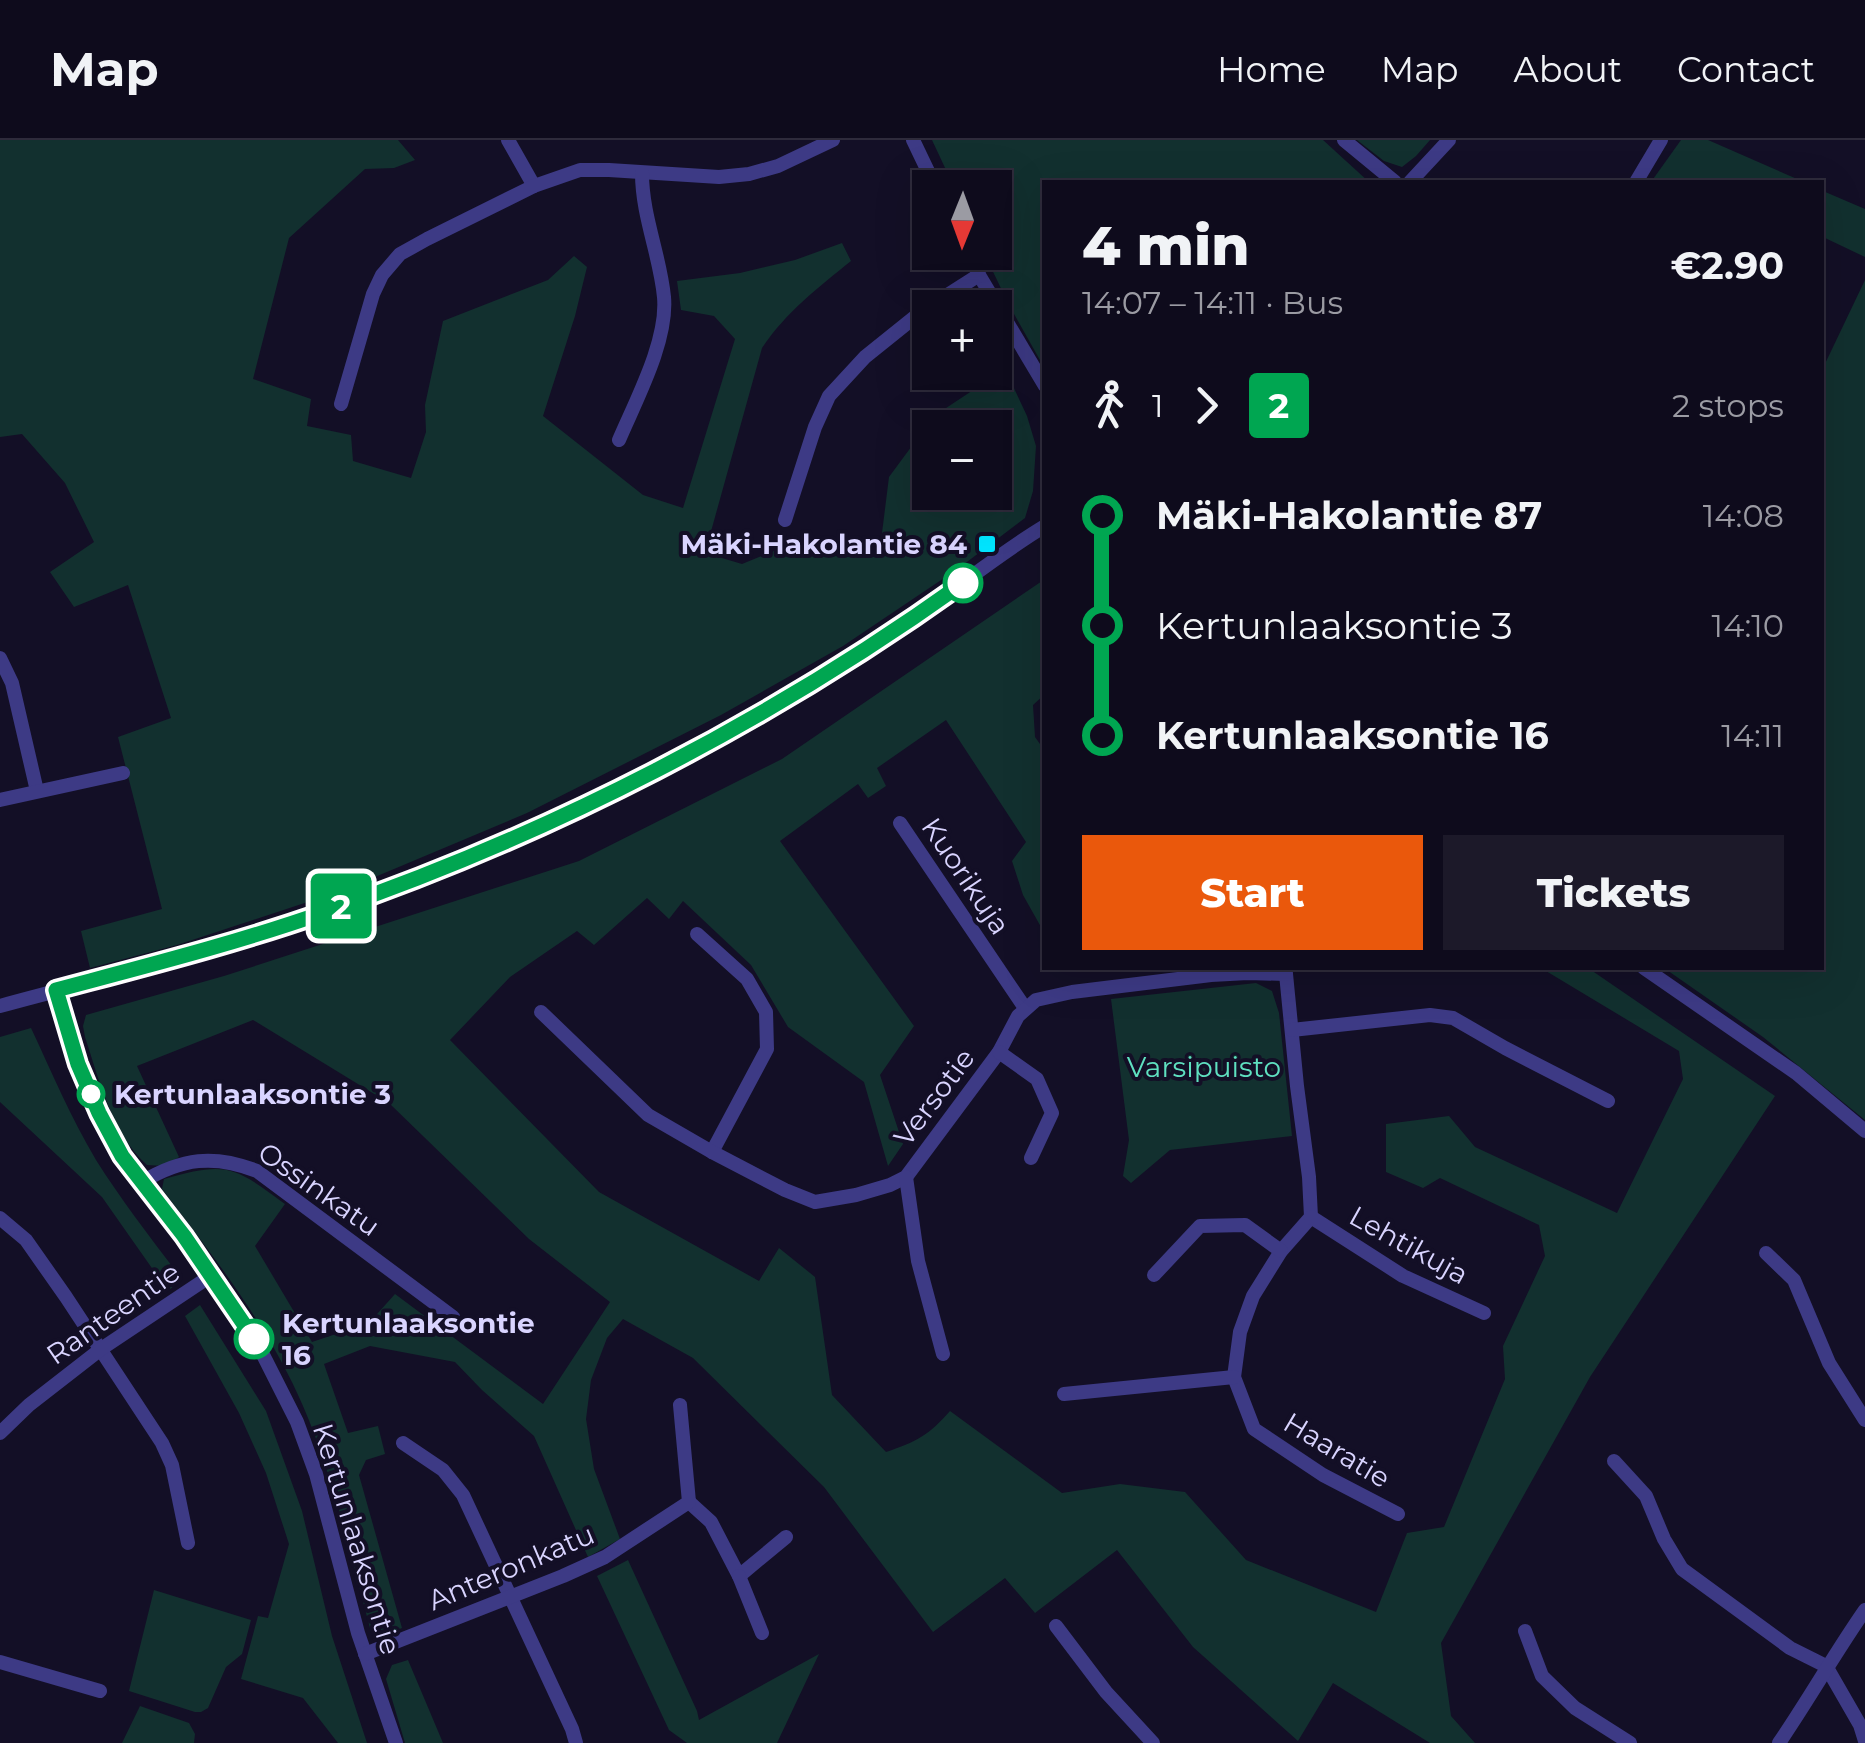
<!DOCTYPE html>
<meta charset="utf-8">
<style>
:root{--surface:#0e0b1c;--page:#1c1929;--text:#f1f3f6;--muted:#9b9ba3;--line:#2e2b3b;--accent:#ea580c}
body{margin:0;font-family:Montserrat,sans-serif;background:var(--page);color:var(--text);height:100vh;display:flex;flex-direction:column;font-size:38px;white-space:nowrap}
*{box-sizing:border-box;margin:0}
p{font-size:32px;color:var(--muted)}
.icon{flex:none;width:55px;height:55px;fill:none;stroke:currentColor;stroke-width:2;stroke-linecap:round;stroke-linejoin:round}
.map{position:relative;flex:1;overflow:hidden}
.details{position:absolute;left:1042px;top:40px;width:782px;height:790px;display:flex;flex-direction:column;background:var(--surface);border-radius:0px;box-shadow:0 10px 40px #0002,0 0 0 2px var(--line)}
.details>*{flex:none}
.badge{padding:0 20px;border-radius:8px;font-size:35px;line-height:65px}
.needle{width:65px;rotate:181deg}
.buttons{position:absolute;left:912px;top:30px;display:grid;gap:20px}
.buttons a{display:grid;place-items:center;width:100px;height:100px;border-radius:0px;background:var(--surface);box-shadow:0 10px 40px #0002,0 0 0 2px var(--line);font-size:50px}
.map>.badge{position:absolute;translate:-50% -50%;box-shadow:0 0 0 5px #fff}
.legs{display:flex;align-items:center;gap:15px;height:110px;padding:0 40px;font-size:32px}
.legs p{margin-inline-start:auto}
.overview{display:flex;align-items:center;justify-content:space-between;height:170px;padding:0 40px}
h1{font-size:55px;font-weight:800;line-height:75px}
.cta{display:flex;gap:20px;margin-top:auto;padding:20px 40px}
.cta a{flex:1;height:115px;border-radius:0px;background:var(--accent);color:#fff;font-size:40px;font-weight:800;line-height:115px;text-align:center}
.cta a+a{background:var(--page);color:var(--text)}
ul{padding:0 40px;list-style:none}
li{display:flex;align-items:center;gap:35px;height:110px;font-size:38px}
li i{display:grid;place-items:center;width:15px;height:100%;margin:0 12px;background:currentColor}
li i::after{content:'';width:25px;height:25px;margin:-12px;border:8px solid;border-radius:50%;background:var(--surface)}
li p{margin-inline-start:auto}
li:first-child i{background:linear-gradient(#0000 50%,currentColor 0)}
li:last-child i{background:linear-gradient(currentColor 50%,#0000 0)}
header{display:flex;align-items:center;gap:60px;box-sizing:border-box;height:140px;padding:0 50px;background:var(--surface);border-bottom:2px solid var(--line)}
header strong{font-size:48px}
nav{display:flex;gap:55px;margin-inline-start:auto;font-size:35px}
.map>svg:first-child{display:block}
</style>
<header>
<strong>Map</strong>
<nav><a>Home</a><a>Map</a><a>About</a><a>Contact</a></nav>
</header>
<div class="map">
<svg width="1865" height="1603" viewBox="0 0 1865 1603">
<rect width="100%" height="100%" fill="#130f26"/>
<g fill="#12302f" fill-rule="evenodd">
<path d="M0,0H398L415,20L394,28L365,29L289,98L253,239L311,259L307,286L351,295L353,321L411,338L426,292L425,265L443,181L548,140L574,116L587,127L575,176L543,276L643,355L683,368L735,199L714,176L681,170L677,141L740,133L795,120L842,103L851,121C819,147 786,172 762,208L705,413L742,424L774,411L852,417L880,409L889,337L934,276L1005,229L1027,276L1036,306L1033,351L1025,378L959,428L843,506L721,575L527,673L344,750L177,805L90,828L81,791L162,769L118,597L171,578L128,445L74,467L50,432L94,402L65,343L22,294L0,297ZM930,288H995V352H930Z"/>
<polygon points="932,0 1323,0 1369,42 1045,42 1045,229 1009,165 984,113 995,112 995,48 954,47"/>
<polygon points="1357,0 1430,0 1416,16 1402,27 1384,21"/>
<polygon points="1681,0 1708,0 1804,42 1651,42"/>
<polygon points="1823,51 1865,69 1865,117 1823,97"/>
<polygon points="1865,140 1865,980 1763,897 1664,828 1822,828 1823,228"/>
<path d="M1045,439V554L1033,565L1035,597L1045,611V788L1041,787L1023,755L1012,721L1026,702L946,580L877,628L886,646L868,658L858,644L780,701L914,886L880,935L903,1004L888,1026L864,942L788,887L751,825L683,761L669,779L647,758L594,805L577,791L510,837L450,900L599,1052L759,1141L779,1108L815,1137L832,1255L886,1312C916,1302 929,1295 950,1271L1062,1353L1120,1344L1185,1352L1246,1420L1376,1472L1407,1393L1444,1387L1505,1239L1503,1206L1545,1116L1539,1085L1440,1038L1423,1048L1386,1032V984L1449,976L1475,1007L1617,1073L1683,939L1679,911L1541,828H1588L1775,956L1590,1237L1441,1503L1451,1576L1475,1603H1430L1333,1543L1298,1601L1193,1507L1117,1410L1035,1473L1005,1438L933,1492L824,1347L693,1218L623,1179L607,1198L591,1240L586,1279L594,1329L620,1399L588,1417L534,1296L482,1250L455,1222L370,1206L324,1224L348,1293L378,1286L385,1314L366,1320L359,1335L402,1488L385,1495L371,1492C351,1417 334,1338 303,1266C269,1187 214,1117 162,1049L164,1039C227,1021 234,1026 285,1064L255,1106L312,1202L369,1183L395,1154L543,1264L610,1162L529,1099L389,963L253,880L137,926L179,1017L165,1026L147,1025C113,995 99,940 85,897L83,886L86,875L224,836L579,721L782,619Z"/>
<polygon points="1256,843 1272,851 1279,873 1292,996 1170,1010 1131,1043 1123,1036 1129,1000 1111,859"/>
<path d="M31,888C52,933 71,978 96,1020C122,1061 152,1100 182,1139L168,1151L102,1057L0,962V897Z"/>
<polygon points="200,1165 266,1271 302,1371 332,1496 367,1603 338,1603 303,1558 241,1539 258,1476 268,1478 289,1404 266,1333 239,1273 185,1176"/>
<polygon points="628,1420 697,1571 699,1580 819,1514 777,1603 687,1603 669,1590 597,1436"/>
<polygon points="154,1450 251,1480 242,1514 226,1527 208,1568 201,1572 195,1572 129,1551"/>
<polygon points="408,1520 443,1603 405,1603 386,1539 392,1525"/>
<polygon points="140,1566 189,1583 195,1594 194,1603 122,1603"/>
</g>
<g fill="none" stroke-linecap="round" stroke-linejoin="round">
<g stroke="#3d3a85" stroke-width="14">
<polyline points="508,0 534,46"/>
<polyline points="913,0 936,48"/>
<polyline points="1344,0 1395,42"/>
<polyline points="1410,42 1449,0"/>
<polyline points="1636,42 1661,0"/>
<polyline points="969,112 979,135 1045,246"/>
<polyline points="341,264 373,154 382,135 400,114 427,99 534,46 580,30 609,30 719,37 749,34 778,26 833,0"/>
<path d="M619,300C636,260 668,201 664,157C660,115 642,76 642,33"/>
<polyline points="785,380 815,287 829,256 865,217 921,172 979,135"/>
<polyline points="0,518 12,543 37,651"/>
<polyline points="0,660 123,633"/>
<polyline points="900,683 1025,868"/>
<polyline points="697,794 747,839 766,872 767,909 712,1012"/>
<polyline points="1644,828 1796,933 1865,991"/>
<polyline points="1286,834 1297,946 1309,1037 1311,1077 1281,1111 1253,1156 1240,1192 1234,1237 1254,1289 1323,1335 1398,1374"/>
<polyline points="56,850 79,924 99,973 123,1015 230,1161 255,1199 297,1282 316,1334 358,1493 396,1603"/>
<path d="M0,866C80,844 162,825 241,800C402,749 559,683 707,602C778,564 847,521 915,477C959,447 1000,413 1045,386"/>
<polyline points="541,872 648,975 712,1012 785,1050 815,1062 856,1055 890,1045 906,1037 999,912 1018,876 1036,860 1072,852 1211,835 1248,833 1286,834"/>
<polyline points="1292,890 1430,875 1453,878 1505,908 1608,961"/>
<polyline points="999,912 1037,939 1052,973 1031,1018"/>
<polyline points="906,1037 918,1121 943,1214"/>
<path d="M142,1042C182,1018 214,1014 257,1031L453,1177"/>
<polyline points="1311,1077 1403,1136 1484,1173"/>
<polyline points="0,1078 26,1100 66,1157 162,1303 172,1325 188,1403"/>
<polyline points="1766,1113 1794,1140 1829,1223 1865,1280"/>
<polyline points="1154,1135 1200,1086 1245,1085 1281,1111"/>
<polyline points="1064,1254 1234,1237"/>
<polyline points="0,1293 29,1265 101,1209 212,1135"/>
<polyline points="403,1303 443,1330 463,1355 572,1589 576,1603"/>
<polyline points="1614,1321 1646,1356 1664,1399 1682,1429 1790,1508 1826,1526 1860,1585 1865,1601"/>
<polyline points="689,1362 711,1382 739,1436 786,1397"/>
<polyline points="739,1436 762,1493"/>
<polyline points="1056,1486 1106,1552 1153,1603"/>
<polyline points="1525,1491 1542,1536 1575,1568 1630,1603"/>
<polyline points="365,1514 563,1436 605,1417 689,1362 680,1265"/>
<polyline points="0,1522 100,1551"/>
<path d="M1779,1603C1809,1559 1835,1513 1865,1470"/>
</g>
</g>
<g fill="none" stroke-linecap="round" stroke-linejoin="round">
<defs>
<path id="line-1" d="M254,1199L184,1096L122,1016L99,973L78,924L56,850C146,826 237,803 325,772C551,694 769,582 963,443"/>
</defs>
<use href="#line-1" stroke="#fff" stroke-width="22"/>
<use href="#line-1" stroke="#00a651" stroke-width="15"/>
</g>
<rect fill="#00e5ff" stroke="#130f26" stroke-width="4" x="977" y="394" width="20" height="20" rx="5"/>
<g fill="#fff" stroke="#00a651" stroke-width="5">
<circle cx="963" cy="443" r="18"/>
<circle cx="91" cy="954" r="12"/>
<circle cx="254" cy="1199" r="18"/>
</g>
<g text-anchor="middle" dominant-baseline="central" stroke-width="8" stroke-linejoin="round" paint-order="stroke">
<g font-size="28" font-weight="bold" fill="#d9d4ff" stroke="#130f26" text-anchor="end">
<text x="967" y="404">Mäki-Hakolantie 84</text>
</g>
<g font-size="28" fill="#d9d4ff" stroke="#130f26">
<text transform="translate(966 736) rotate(56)">Kuorikuja</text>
<text transform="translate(934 957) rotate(-53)">Versotie</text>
<text transform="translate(319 1049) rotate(35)">Ossinkatu</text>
<text transform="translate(1409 1105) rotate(29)">Lehtikuja</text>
<text transform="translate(113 1173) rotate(-35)">Ranteentie</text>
<text transform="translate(1337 1310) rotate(31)">Haaratie</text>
<text transform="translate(357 1399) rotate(73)">Kertunlaaksontie</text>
<text transform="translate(511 1427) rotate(-23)">Anteronkatu</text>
</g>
<g font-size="28" fill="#5fe0c0" stroke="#130f26">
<text x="1204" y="927">Varsipuisto</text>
</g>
<g font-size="28" font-weight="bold" fill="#d9d4ff" stroke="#130f26" text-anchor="start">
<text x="114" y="954">Kertunlaaksontie 3</text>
<text x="282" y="1183">Kertunlaaksontie<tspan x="282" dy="32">16</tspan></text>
</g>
</g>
</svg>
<div class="buttons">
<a><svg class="needle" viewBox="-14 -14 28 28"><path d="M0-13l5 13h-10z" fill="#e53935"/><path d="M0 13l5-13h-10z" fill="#9b9ba3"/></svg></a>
<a>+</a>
<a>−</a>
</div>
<b class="badge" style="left:341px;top:766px;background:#00a651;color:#fff">2</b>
<section class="details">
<div class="overview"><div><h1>4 min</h1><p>14:07 – 14:11 · Bus</p></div><b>€2.90</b></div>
<div class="legs"><svg class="icon" aria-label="walk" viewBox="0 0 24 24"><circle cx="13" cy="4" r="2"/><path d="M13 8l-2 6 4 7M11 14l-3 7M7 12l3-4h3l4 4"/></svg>1<svg class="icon" aria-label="forward" viewBox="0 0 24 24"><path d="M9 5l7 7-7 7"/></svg><b class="badge" style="background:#00a651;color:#fff">2</b><p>2 stops</p></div>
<ul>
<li><i style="color:#00a651"></i><b>Mäki-Hakolantie 87</b><p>14:08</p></li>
<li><i style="color:#00a651"></i><span>Kertunlaaksontie 3</span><p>14:10</p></li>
<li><i style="color:#00a651"></i><b>Kertunlaaksontie 16</b><p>14:11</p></li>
</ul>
<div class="cta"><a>Start</a><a>Tickets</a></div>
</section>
</div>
